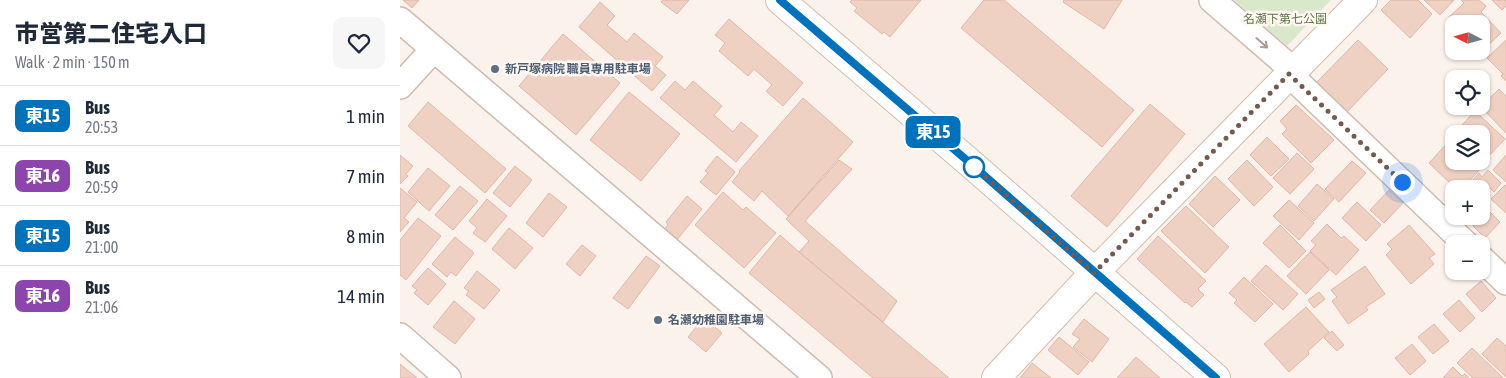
<!DOCTYPE html>
<meta charset="utf-8">
<style>
:root{--surface:#fff;--page:#f6f6f7;--text:#1f2937;--muted:#747a83;--line:#e0e1e3}
body{margin:0;font-family:"Asap Condensed","Noto Sans JP",sans-serif;background:var(--page);color:var(--text);height:100vh;display:flex;flex-direction:column;font-size:19px;white-space:nowrap}
*{box-sizing:border-box;margin:0}
p{font-size:16px;color:var(--muted)}
.icon{flex:none;width:28px;height:28px;fill:none;stroke:currentColor;stroke-width:2;stroke-linecap:round;stroke-linejoin:round}
.map{position:relative;flex:1;overflow:hidden}
.side{display:flex;flex-direction:column;background:var(--surface);width:400px}
.side>*{flex:none}
.badge{padding:0 10px;border-radius:8px;font-size:18px;line-height:32px}
.needle{width:32px;rotate:276deg}
.controls{position:absolute;left:1045px;top:15px;display:grid;gap:10px}
.controls a{display:grid;place-items:center;width:45px;height:45px;border-radius:10px;background:var(--surface);box-shadow:0 1px 4px #0004;font-size:25px}
.you{position:absolute;width:25px;height:25px;margin:-12px;border:4px solid #fff;border-radius:50%;background:#1a73e8;box-shadow:0 0 0 8px #1a73e833}
.map>.badge{position:absolute;translate:-50% -50%;box-shadow:0 0 0 2px #fff}
.round{display:grid;place-items:center;flex:none;width:52px;height:52px;border-radius:10px;background:var(--page)}
.summary{display:flex;align-items:center;justify-content:space-between;height:85px;padding:0 15px}
h1{font-size:24px;font-weight:800;line-height:38px}
ul{padding:0;list-style:none}
li{display:flex;align-items:center;gap:15px;height:60px;padding:0 15px;border-top:1px solid var(--line)}
li div{flex:1}
li b{display:block;font-size:19px}
li em{font-style:normal}
li .badge{min-width:55px;font-weight:700;text-align:center}
main{display:flex;flex:1;min-height:0}
.map>svg:first-child{display:block}
</style>
<main>
<section class="side">
<div class="summary"><div><h1>市営第二住宅入口</h1><p>Walk · 2 min · 150 m</p></div><a class="round"><svg class="icon" aria-label="heart" viewBox="0 0 24 24"><path d="M12 20l-8-8c-3-5 5-10 8-4 3-6 11-1 8 4z"/></svg></a></div>
<ul>
<li><span class="badge" style="background:#0072bc;color:#fff">東15</span><div><b>Bus</b><p>20:53</p></div><em>1 min</em></li>
<li><span class="badge" style="background:#8e44ad;color:#fff">東16</span><div><b>Bus</b><p>20:59</p></div><em>7 min</em></li>
<li><span class="badge" style="background:#0072bc;color:#fff">東15</span><div><b>Bus</b><p>21:00</p></div><em>8 min</em></li>
<li><span class="badge" style="background:#8e44ad;color:#fff">東16</span><div><b>Bus</b><p>21:06</p></div><em>14 min</em></li>
</ul>
</section>
<div class="map">
<svg width="1106" height="378" viewBox="0 0 1106 378">
<rect width="100%" height="100%" fill="#fbf3eb"/>
<polygon fill="#d9e8ca" points="834,0 931,0 887,46"/>
<g fill="#efd1c4" stroke="#e0b6a6">
<polygon points="3,0 19,0 12,8"/>
<polygon points="263,0 289,0 277,14 261,2"/>
<polygon points="452,0 521,0 490,37 484,32 482,34 454,11 457,8 450,2"/>
<polygon points="584,0 604,0 734,110 702,147 561,28"/>
<polygon points="664,0 722,0 704,29 663,2"/>
<polygon points="991,0 1018,0 1032,14 1010,38 981,10"/>
<polygon points="1024,0 1054,0 1040,15"/>
<polygon points="1061,0 1079,0 1086,6 1081,12 1101,33 1079,54 1076,51 1081,51 1081,24 1054,24 1048,18 1064,3"/>
<polygon points="1092,0 1106,0 1106,6 1102,10"/>
<polygon points="200,2 215,16 207,25 227,42 234,33 263,57 255,66 266,75 252,91 179,27"/>
<polygon points="329,19 403,83 383,106 366,91 372,85 354,69 348,76 319,51 325,43 315,35"/>
<polygon points="163,34 220,83 176,135 119,86"/>
<polygon points="958,40 988,69 947,112 916,83"/>
<polygon points="1106,40 1106,81 1101,76 1103,74 1087,58"/>
<polygon points="275,81 285,90 293,81 322,106 314,115 333,132 341,122 358,136 336,162 260,98"/>
<polygon points="1099,89 1106,96 1106,133 1081,107"/>
<polygon points="229,92 280,134 241,181 190,140"/>
<polygon points="403,98 453,142 388,216 362,191 354,201 332,182 340,172 339,171"/>
<polygon points="28,102 106,169 85,193 8,126"/>
<polygon points="750,104 785,134 707,227 671,196"/>
<polygon points="896,105 934,140 911,163 882,134 887,129 880,121"/>
<polygon points="1075,111 1105,139 1084,161 1081,158 1081,134 1065,134 1068,130 1062,125"/>
<polygon points="867,137 889,159 871,176 850,155"/>
<polygon points="1053,137 1054,161 1078,161 1083,166 1062,189 1056,189 1029,163"/>
<polygon points="897,153 914,169 890,194 873,178"/>
<polygon points="0,155 13,166 6,174 8,176 0,184"/>
<polygon points="1106,155 1106,182 1093,170"/>
<polygon points="317,156 335,172 316,195 300,182 308,173 305,171"/>
<polygon points="439,160 452,169 405,221 497,301 483,322 399,252 409,241 386,219"/>
<polygon points="847,160 873,187 854,206 828,179"/>
<polygon points="952,161 966,173 939,202 925,189"/>
<polygon points="115,166 132,180 110,207 93,193"/>
<polygon points="28,168 50,186 29,211 8,192"/>
<polygon points="1088,170 1101,183 1094,192 1090,188 1081,197 1081,189 1065,189 1079,173 1082,177"/>
<polygon points="815,176 840,200 813,227 789,204"/>
<polygon points="917,184 934,199 914,221 898,206"/>
<polygon points="1105,185 1106,186 1106,213 1091,199"/>
<polygon points="60,186 78,201 53,230 35,215"/>
<polygon points="0,188 17,202 4,218 9,222 0,232"/>
<polygon points="989,190 1003,203 984,223 970,210"/>
<polygon points="323,192 343,210 346,207 376,233 344,268 295,225"/>
<polygon points="149,193 167,207 143,237 126,223"/>
<polygon points="287,196 302,209 276,241 263,231 268,225 266,222"/>
<polygon points="87,199 107,216 85,242 73,233 77,228 69,221"/>
<polygon points="889,200 914,223 899,240 873,216"/>
<polygon points="957,202 981,225 966,241 942,218"/>
<polygon points="1083,205 1100,222 1085,238 1073,226 1075,223 1071,218 1073,216 1081,216 1081,207"/>
<polygon points="786,206 829,247 805,273 761,231"/>
<polygon points="18,218 41,236 6,280 0,275 0,240"/>
<polygon points="927,224 941,238 944,236 959,250 936,275 910,251 916,245 911,241"/>
<polygon points="880,225 906,251 889,268 863,243"/>
<polygon points="1009,225 1035,254 1029,258 1034,264 1011,284 986,255 992,249 987,244"/>
<polygon points="109,228 133,248 115,269 92,249"/>
<polygon points="380,235 399,252 549,378 473,378 349,273"/>
<polygon points="758,236 806,281 798,289 804,295 792,307 786,302 785,303 737,259"/>
<polygon points="55,237 74,253 56,276 51,272 47,277 32,264"/>
<polygon points="182,245 196,256 180,276 166,264"/>
<polygon points="910,252 929,270 906,294 887,276"/>
<polygon points="246,256 260,266 228,309 213,298"/>
<polygon points="866,265 898,294 883,310 851,281"/>
<polygon points="965,266 985,294 966,307 968,310 948,324 932,301 937,297 931,290"/>
<polygon points="28,268 46,284 28,305 14,293 17,290 12,286"/>
<polygon points="77,271 100,290 84,309 66,295 69,291 64,288"/>
<polygon points="844,277 873,304 855,322 834,303 837,300 829,293"/>
<polygon points="1081,281 1096,298 1082,312 1066,294"/>
<polygon points="919,292 925,299 914,308 908,300"/>
<polygon points="1059,300 1075,318 1060,332 1043,314"/>
<polygon points="54,301 75,319 55,344 33,327"/>
<polygon points="906,307 929,332 908,351 909,354 889,372 864,344"/>
<polygon points="304,318 322,333 306,352 288,337"/>
<polygon points="684,319 709,339 692,362 673,347 680,339 672,334"/>
<polygon points="1034,324 1049,341 1033,354 1018,337"/>
<polygon points="932,331 944,345 937,351 924,338"/>
<polygon points="659,337 689,362 678,375 648,350"/>
<polygon points="1097,338 1106,346 1106,377 1082,354"/>
<polygon points="1012,344 1026,361 1010,375 995,358"/>
<polygon points="1072,348 1103,378 1073,378 1057,363"/>
<polygon points="736,357 760,378 717,378"/>
<polygon points="632,363 651,378 620,378"/>
<polygon points="0,364 17,378 0,378"/>
<polygon points="1053,367 1062,376 1065,374 1069,378 1043,378"/>
</g>
<g fill="none" stroke-linecap="round" stroke-linejoin="round">
<defs>
<g id="street">
<polyline points="812,0 893,70"/>
<polyline points="0,20 419,378"/>
<polyline points="889,74 1066,244"/>
<polyline points="0,86 34,49"/>
<polyline points="1081,258 1106,282"/>
<polyline points="0,336 48,378"/>
</g>
<g id="secondary">
<polyline points="380,0 570,163 816,378"/>
<polyline points="596,378 694,273 963,0"/>
</g>
</defs>
<use href="#street" stroke="#cdbbb1" stroke-width="28"/>
<use href="#secondary" stroke="#d2bcb1" stroke-width="30"/>
<use href="#street" stroke="#fff" stroke-width="25"/>
<use href="#secondary" stroke="#fff" stroke-width="28"/>
</g>
<defs><path id="oneway-shaft" d="M-6 0H5M1.5-3L5.5 0L1.5 3" fill="none" stroke-width="1.6" stroke-linecap="round" stroke-linejoin="round" transform="scale(1.25)"/></defs>
<use stroke="#ac9b95" href="#oneway-shaft" transform="translate(862 43) rotate(41)"/>
<g fill="none" stroke-linecap="round" stroke-linejoin="round">
<defs>
<polyline id="line" points="380,0 570,163 816,378"/>
</defs>
<use href="#line" stroke="#fff" stroke-width="11"/>
<use href="#line" stroke="#0072bc" stroke-width="8"/>
<polyline stroke="#75594f" stroke-width="5" stroke-dasharray="0 9" points="574,167 570,163 694,273 889,74 1002,182"/>
</g>
<g fill="#5c6f8a" stroke="#fef8f1" stroke-width="2">
<circle cx="95" cy="69" r="5"/>
<circle cx="258" cy="320" r="5"/>
</g>
<circle fill="#fff" stroke="#0072bc" stroke-width="2.5" cx="574" cy="167" r="10"/>
<g text-anchor="middle" dominant-baseline="central" stroke-width="5" stroke-linejoin="round" paint-order="stroke">
<g font-size="12" fill="#5c7948" stroke="#fef8f1">
<text x="885" y="19">名瀬下第七公園</text>
</g>
<g font-size="12" font-weight="bold" fill="#4e5e75" stroke="#fef8f1" text-anchor="start">
<text x="105" y="69">新戸塚病院 職員専用駐車場</text>
<text x="268" y="320">名瀬幼稚園駐車場</text>
</g>
</g>
</svg>
<div class="controls">
<a><svg class="needle" viewBox="-14 -14 28 28"><path d="M0-13l5 13h-10z" fill="#e53935"/><path d="M0 13l5-13h-10z" fill="#747a83"/></svg></a>
<a><svg class="icon" aria-label="locate" viewBox="0 0 24 24"><circle cx="12" cy="12" r="6"/><path d="M12 2v4M12 18v4M2 12h4M18 12h4"/></svg></a>
<a><svg class="icon" aria-label="layers" viewBox="0 0 24 24"><path d="M12 4l9 5-9 5-9-5zM3 14l9 5 9-5"/></svg></a>
<a>+</a>
<a>−</a>
</div>
<div class="you" style="left:1002px;top:182px"></div>
<b class="badge" style="left:533px;top:132px;background:#0072bc;color:#fff">東15</b>
</div>
</main>
